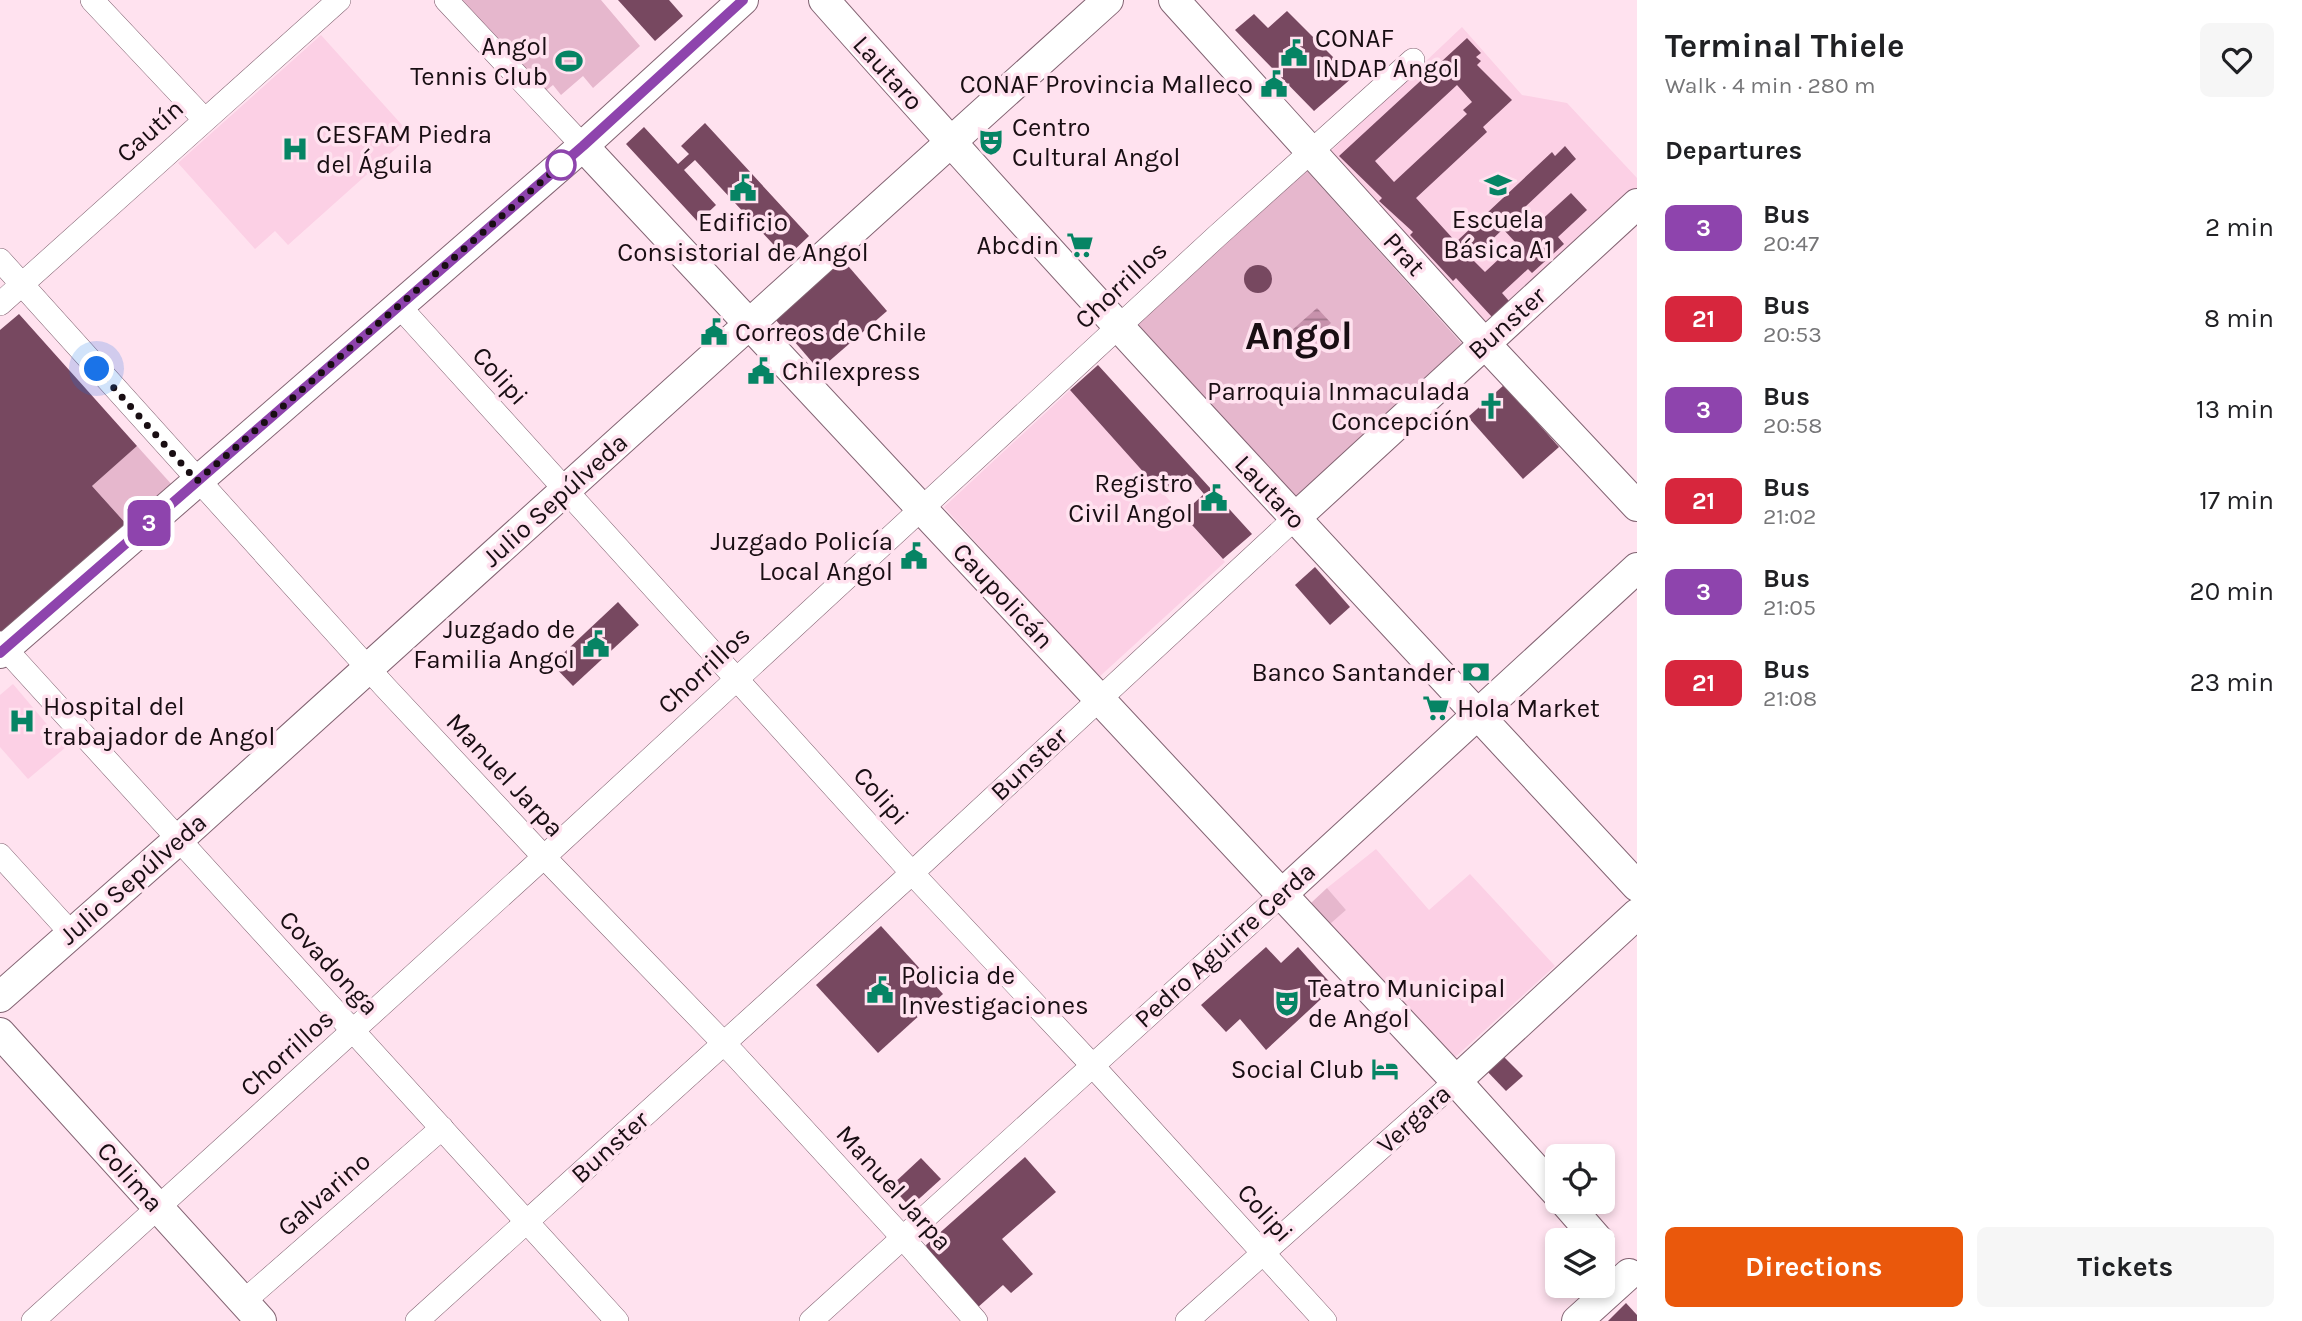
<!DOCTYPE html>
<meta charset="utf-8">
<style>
:root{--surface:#fff;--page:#f6f6f6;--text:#202124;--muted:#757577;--accent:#ea580c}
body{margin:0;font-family:Karla,sans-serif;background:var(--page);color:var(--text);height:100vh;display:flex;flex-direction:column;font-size:26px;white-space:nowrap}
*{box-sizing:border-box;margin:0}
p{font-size:23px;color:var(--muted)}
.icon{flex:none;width:38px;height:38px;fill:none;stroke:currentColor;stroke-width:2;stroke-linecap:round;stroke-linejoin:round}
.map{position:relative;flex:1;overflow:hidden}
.details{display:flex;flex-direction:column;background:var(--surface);width:665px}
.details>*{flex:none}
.badge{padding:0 14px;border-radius:10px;font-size:24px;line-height:46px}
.buttons{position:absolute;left:1545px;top:1144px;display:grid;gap:14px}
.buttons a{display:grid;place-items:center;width:70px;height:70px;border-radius:10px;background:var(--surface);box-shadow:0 4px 10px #0003;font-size:35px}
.you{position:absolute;width:35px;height:35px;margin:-18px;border:5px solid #fff;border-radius:50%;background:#1a73e8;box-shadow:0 0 0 10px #1a73e833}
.map>.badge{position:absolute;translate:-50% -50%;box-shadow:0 0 0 4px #fff}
h2{padding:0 28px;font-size:26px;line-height:63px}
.round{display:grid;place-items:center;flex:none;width:74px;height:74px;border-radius:10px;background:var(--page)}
.head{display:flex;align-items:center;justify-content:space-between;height:119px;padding:0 28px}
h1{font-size:33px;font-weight:700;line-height:52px}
.primary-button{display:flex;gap:14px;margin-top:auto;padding:14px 28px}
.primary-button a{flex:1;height:80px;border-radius:10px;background:var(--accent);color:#fff;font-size:28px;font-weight:700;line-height:80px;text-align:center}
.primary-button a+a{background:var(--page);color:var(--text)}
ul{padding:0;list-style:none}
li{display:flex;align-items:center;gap:21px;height:91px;padding:0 28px}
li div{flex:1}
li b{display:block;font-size:26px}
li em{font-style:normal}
li .badge{min-width:77px;font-weight:700;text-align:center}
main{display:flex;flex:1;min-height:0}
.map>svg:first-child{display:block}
</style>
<main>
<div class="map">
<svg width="1637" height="1321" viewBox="0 0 1637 1321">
<defs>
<pattern id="water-rules" width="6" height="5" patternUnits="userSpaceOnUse" patternTransform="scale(1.75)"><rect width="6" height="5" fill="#c792ac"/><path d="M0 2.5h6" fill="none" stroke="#a1768b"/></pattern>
</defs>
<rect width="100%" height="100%" fill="#ffe2ef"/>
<g fill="#fcd0e5">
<polygon points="1462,27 1522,95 1567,103 1637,178 1637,191 1488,330 1330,152"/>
<polygon points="321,35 411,135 288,245 275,231 255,249 178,163"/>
<polygon points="1070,390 1225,562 1098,678 944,507"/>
<polygon points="13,684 66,747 28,779 0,747 0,695"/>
<polygon points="1376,849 1429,910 1470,874 1555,966 1451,1061 1330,924 1346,910 1327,888"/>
</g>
<g fill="#e6b7cd">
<polygon points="460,0 601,0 640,46 593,88 583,76 561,95 553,85 544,92"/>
<polygon points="1307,171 1464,346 1294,504 1134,326"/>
<polygon points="137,446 173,486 128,526 92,486"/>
<polygon points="1327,888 1346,910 1330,924 1311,903"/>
</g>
<polygon fill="url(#water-rules)" points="1317,308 1331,323 1296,355 1282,339"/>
<g fill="#774860" fill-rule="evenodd">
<polygon points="618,0 669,0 683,16 655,41"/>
<polygon points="1287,11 1353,77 1314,111 1235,30 1254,14 1268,28"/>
<path d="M1467,38L1481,53L1476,57L1481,61L1477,65L1512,100L1483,127L1487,132L1416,198L1456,242L1552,152L1555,156L1565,146L1576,159L1522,210L1536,225L1571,193L1587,210L1558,237L1564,244L1532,273L1528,269L1502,293L1509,301L1492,317L1456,278L1453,281L1410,235L1413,232L1379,201L1382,198L1339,156ZM1457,85L1472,102L1463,110L1467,114L1394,182L1375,161ZM1503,229L1516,243L1485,272L1472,259Z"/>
<polygon points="705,123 809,236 786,258 695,160 684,170 716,205 698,222 626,144 644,127 678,164 689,154 681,146"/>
<polygon points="843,260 887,311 819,370 775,319"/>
<circle cx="1258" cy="279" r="14"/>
<polygon points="19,314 137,446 92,486 128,526 4,637 0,632 0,330"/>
<polygon points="1098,365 1252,534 1223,559 1182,514 1204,494 1187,474 1164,495 1070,390"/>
<polygon points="1504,385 1559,447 1523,479 1468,417"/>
<polygon points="1315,567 1350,607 1330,625 1295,585"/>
<polygon points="618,602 639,625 573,686 552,664"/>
<polygon points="881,926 943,994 878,1053 816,985"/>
<polygon points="1266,947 1281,963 1298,947 1334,987 1266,1050 1240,1019 1226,1032 1201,1005"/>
<polygon points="1500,1053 1523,1076 1506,1091 1483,1067"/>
<polygon points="1025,1157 1056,1192 1002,1239 1033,1274 1011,1293 1003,1285 977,1308 928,1252 926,1245"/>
<polygon points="921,1158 941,1179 910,1207 891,1186"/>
<polygon points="1626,1303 1637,1315 1637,1321 1608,1321"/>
</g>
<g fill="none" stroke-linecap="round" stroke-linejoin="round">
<defs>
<g id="minor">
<polyline points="92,0 204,119"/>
<polyline points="446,0 583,146"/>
<polyline points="0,260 385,687 544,857 736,1056 903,1238 976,1321"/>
<polyline points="0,304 339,0"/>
<polyline points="399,306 912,873 1092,1065 1325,1321"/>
<polyline points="0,643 617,1321"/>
<polyline points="0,855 71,933"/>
<polyline points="243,1302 442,1128"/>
<polyline points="33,1321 544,857 1217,236 1413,60"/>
<polyline points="417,1321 912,873 1294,519"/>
<polyline points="811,1321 1282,894"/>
<polyline points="1187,1321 1456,1081"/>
</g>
<g id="major">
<path d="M824,0C1090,300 1364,592 1637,886"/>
<polyline points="1174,0 1474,332 1637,506"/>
<polyline points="583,146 1456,1081 1558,1194"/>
<polyline points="1294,519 1637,204"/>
<polyline points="0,653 583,146 743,0"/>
<polyline points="1282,894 1637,568"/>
<polyline points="0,997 178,840 1108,0"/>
<polyline points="0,1033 261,1321"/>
<polyline points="1456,1081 1637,914"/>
<polyline points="1565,1202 1599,1241"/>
<polyline points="1577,1321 1629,1274"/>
</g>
</defs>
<use href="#minor" stroke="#826372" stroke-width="24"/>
<use href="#major" stroke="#826372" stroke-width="32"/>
<use href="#minor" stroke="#fff" stroke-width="23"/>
<use href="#major" stroke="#fff" stroke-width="30"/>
</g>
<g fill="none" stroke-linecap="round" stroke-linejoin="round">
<defs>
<polyline id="line" points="0,653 583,146 743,0"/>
</defs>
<use href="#line" stroke="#fff" stroke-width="16"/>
<use href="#line" stroke="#8e44ad" stroke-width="10"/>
<polyline stroke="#190e13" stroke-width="7" stroke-dasharray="0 12.6" points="97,369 197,481 564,162 561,165"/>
</g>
<defs>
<symbol id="civic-bare" viewBox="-9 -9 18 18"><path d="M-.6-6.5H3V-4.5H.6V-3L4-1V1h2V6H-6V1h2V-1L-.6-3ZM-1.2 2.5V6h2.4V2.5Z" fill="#068464" stroke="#ffe2ef" stroke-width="2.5" paint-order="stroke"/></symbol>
<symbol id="stadium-bare" viewBox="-9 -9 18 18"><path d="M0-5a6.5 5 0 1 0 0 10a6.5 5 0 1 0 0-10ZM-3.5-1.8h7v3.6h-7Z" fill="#068464" stroke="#ffe2ef" stroke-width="2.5" paint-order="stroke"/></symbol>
<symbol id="theatre-bare" viewBox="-9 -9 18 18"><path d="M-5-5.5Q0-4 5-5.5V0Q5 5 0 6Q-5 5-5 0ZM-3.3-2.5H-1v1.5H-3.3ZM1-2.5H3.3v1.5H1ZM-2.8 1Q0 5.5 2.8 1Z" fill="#068464" stroke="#ffe2ef" stroke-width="2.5" paint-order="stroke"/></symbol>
<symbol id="hospital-bare" viewBox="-9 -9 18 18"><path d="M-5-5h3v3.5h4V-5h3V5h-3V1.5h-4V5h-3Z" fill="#068464" stroke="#ffe2ef" stroke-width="2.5" paint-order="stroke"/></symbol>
<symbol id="school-bare" viewBox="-9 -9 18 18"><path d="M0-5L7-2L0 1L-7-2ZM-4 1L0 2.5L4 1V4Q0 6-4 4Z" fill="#068464" stroke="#ffe2ef" stroke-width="2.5" paint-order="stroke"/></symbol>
<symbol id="supermarket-bare" viewBox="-9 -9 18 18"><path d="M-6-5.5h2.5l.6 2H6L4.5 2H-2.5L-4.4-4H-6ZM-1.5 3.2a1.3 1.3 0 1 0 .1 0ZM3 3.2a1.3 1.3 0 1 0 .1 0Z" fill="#068464" stroke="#ffe2ef" stroke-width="2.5" paint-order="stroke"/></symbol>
<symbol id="church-bare" viewBox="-9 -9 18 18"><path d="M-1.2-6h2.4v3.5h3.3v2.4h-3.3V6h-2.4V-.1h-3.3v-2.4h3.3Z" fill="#068464" stroke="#ffe2ef" stroke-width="2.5" paint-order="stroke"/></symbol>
<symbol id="bank-bare" viewBox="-9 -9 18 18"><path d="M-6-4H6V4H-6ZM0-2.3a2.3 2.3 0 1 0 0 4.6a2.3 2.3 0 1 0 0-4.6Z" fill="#068464" stroke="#ffe2ef" stroke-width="2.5" paint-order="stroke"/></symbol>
<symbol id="hotel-bare" viewBox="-9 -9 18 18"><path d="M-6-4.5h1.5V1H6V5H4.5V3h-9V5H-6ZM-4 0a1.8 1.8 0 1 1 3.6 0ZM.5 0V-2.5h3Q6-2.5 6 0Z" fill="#068464" stroke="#ffe2ef" stroke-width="2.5" paint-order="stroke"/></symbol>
</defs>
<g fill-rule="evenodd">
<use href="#civic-bare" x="1275" y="34" width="38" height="38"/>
<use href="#stadium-bare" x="550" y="42" width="38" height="38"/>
<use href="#civic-bare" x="1255" y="65" width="38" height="38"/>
<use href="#theatre-bare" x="972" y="123" width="38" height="38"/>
<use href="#hospital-bare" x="276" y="130" width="38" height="38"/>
<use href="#school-bare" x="1479" y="166" width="38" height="38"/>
<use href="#civic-bare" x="724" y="169" width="38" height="38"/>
<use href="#supermarket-bare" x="1061" y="226" width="38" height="38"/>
<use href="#civic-bare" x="695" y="313" width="38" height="38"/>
<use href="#civic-bare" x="742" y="352" width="38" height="38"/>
<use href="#church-bare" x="1472" y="387" width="38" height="38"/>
<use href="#civic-bare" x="1195" y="479" width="38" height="38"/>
<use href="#civic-bare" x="895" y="537" width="38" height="38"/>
<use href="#civic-bare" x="577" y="625" width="38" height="38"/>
<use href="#bank-bare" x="1457" y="653" width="38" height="38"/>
<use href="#supermarket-bare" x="1417" y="689" width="38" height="38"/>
<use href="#hospital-bare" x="3" y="702" width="38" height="38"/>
<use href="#civic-bare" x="861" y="971" width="38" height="38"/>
<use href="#theatre-bare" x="1268" y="984" width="38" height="38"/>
<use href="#hotel-bare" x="1366" y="1050" width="38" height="38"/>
</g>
<circle fill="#fff" stroke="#8e44ad" stroke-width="3.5" cx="561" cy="165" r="14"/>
<g text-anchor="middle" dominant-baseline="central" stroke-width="7" stroke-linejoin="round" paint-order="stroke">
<g font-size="26" fill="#190e13" stroke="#ffe2ef" text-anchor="start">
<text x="1315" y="38">CONAF<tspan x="1315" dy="30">INDAP Angol</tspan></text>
<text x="548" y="46" text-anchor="end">Angol<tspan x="548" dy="30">Tennis Club</tspan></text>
<text x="1253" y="84" text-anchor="end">CONAF Provincia Malleco</text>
<text x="1012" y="127">Centro<tspan x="1012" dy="30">Cultural Angol</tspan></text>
<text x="316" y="134">CESFAM Piedra<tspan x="316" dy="30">del Águila</tspan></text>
<text x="1498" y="219" text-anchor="middle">Escuela<tspan x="1498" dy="30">Básica A1</tspan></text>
<text x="743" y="222" text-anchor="middle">Edificio<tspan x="743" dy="30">Consistorial de Angol</tspan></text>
<text x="1059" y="245" text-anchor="end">Abcdin</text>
<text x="735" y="332">Correos de Chile</text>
<text x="782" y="371">Chilexpress</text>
<text x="1470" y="391" text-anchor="end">Parroquia Inmaculada<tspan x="1470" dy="30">Concepción</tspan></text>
<text x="1193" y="483" text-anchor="end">Registro<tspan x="1193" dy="30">Civil Angol</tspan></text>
<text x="893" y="541" text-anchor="end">Juzgado Policía<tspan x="893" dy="30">Local Angol</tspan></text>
<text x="575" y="629" text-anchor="end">Juzgado de<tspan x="575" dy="30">Familia Angol</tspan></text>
<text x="1455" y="672" text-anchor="end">Banco Santander</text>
<text x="43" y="706">Hospital del<tspan x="43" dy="30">trabajador de Angol</tspan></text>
<text x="1457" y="708">Hola Market</text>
<text x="901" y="975">Policia de<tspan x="901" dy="30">Investigaciones</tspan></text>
<text x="1308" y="988">Teatro Municipal<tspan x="1308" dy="30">de Angol</tspan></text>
<text x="1364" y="1069" text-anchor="end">Social Club</text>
</g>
<g font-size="26" fill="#190e13" stroke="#ffe2ef">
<text transform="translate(888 73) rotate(48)">Lautaro</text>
<text transform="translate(150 131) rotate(-42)">Cautín</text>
<text transform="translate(1404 254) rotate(48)">Prat</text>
<text transform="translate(1121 285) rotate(-43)">Chorrillos</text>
<text transform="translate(1507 323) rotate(-42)">Bunster</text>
<text transform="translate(500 376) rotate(48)">Colipi</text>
<text transform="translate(1270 492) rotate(47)">Lautaro</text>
<text transform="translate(555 500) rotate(-42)">Julio Sepúlveda</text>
<text transform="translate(1003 596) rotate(47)">Caupolicán</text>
<text transform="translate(704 670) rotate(-43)">Chorrillos</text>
<text transform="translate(1029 764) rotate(-43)">Bunster</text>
<text transform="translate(505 775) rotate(47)">Manuel Jarpa</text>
<text transform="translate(881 796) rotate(48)">Colipi</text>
<text transform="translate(133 879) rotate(-41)">Julio Sepúlveda</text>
<text transform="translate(1225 945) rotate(-42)">Pedro Aguirre Cerda</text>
<text transform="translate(329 963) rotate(47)">Covadonga</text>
<text transform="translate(287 1053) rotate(-42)">Chorrillos</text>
<text transform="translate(1414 1119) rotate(-42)">Vergara</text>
<text transform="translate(610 1147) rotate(-42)">Bunster</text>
<text transform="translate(130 1177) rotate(48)">Colima</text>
<text transform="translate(894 1188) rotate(48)">Manuel Jarpa</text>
<text transform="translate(324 1194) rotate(-41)">Galvarino</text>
<text transform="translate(1265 1213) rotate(48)">Colipi</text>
</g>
<g font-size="40" font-weight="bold" fill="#190e13" stroke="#ffe2ef">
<text x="1299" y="335">Angol</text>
</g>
</g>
</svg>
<div class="buttons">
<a><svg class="icon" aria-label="locate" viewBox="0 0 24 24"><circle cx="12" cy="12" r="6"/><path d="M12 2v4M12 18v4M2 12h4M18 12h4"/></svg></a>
<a><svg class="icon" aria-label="layers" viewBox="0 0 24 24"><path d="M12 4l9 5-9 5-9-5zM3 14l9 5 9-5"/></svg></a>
</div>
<div class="you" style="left:97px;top:369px"></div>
<b class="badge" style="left:149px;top:523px;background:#8e44ad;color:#fff">3</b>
</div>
<section class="details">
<div class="head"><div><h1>Terminal Thiele</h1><p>Walk · 4 min · 280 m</p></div><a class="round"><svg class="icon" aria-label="heart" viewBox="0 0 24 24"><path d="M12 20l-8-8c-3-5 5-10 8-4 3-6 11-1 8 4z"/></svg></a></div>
<h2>Departures</h2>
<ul>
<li><span class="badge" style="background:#8e44ad;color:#fff">3</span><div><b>Bus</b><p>20:47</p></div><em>2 min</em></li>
<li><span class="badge" style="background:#d7263d;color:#fff">21</span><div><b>Bus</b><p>20:53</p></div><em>8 min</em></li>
<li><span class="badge" style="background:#8e44ad;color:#fff">3</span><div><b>Bus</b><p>20:58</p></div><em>13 min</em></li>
<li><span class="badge" style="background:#d7263d;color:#fff">21</span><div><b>Bus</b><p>21:02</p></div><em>17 min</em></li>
<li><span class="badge" style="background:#8e44ad;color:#fff">3</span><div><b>Bus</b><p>21:05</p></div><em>20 min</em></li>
<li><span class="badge" style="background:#d7263d;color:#fff">21</span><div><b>Bus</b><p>21:08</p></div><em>23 min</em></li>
</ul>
<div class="primary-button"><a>Directions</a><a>Tickets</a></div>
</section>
</main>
